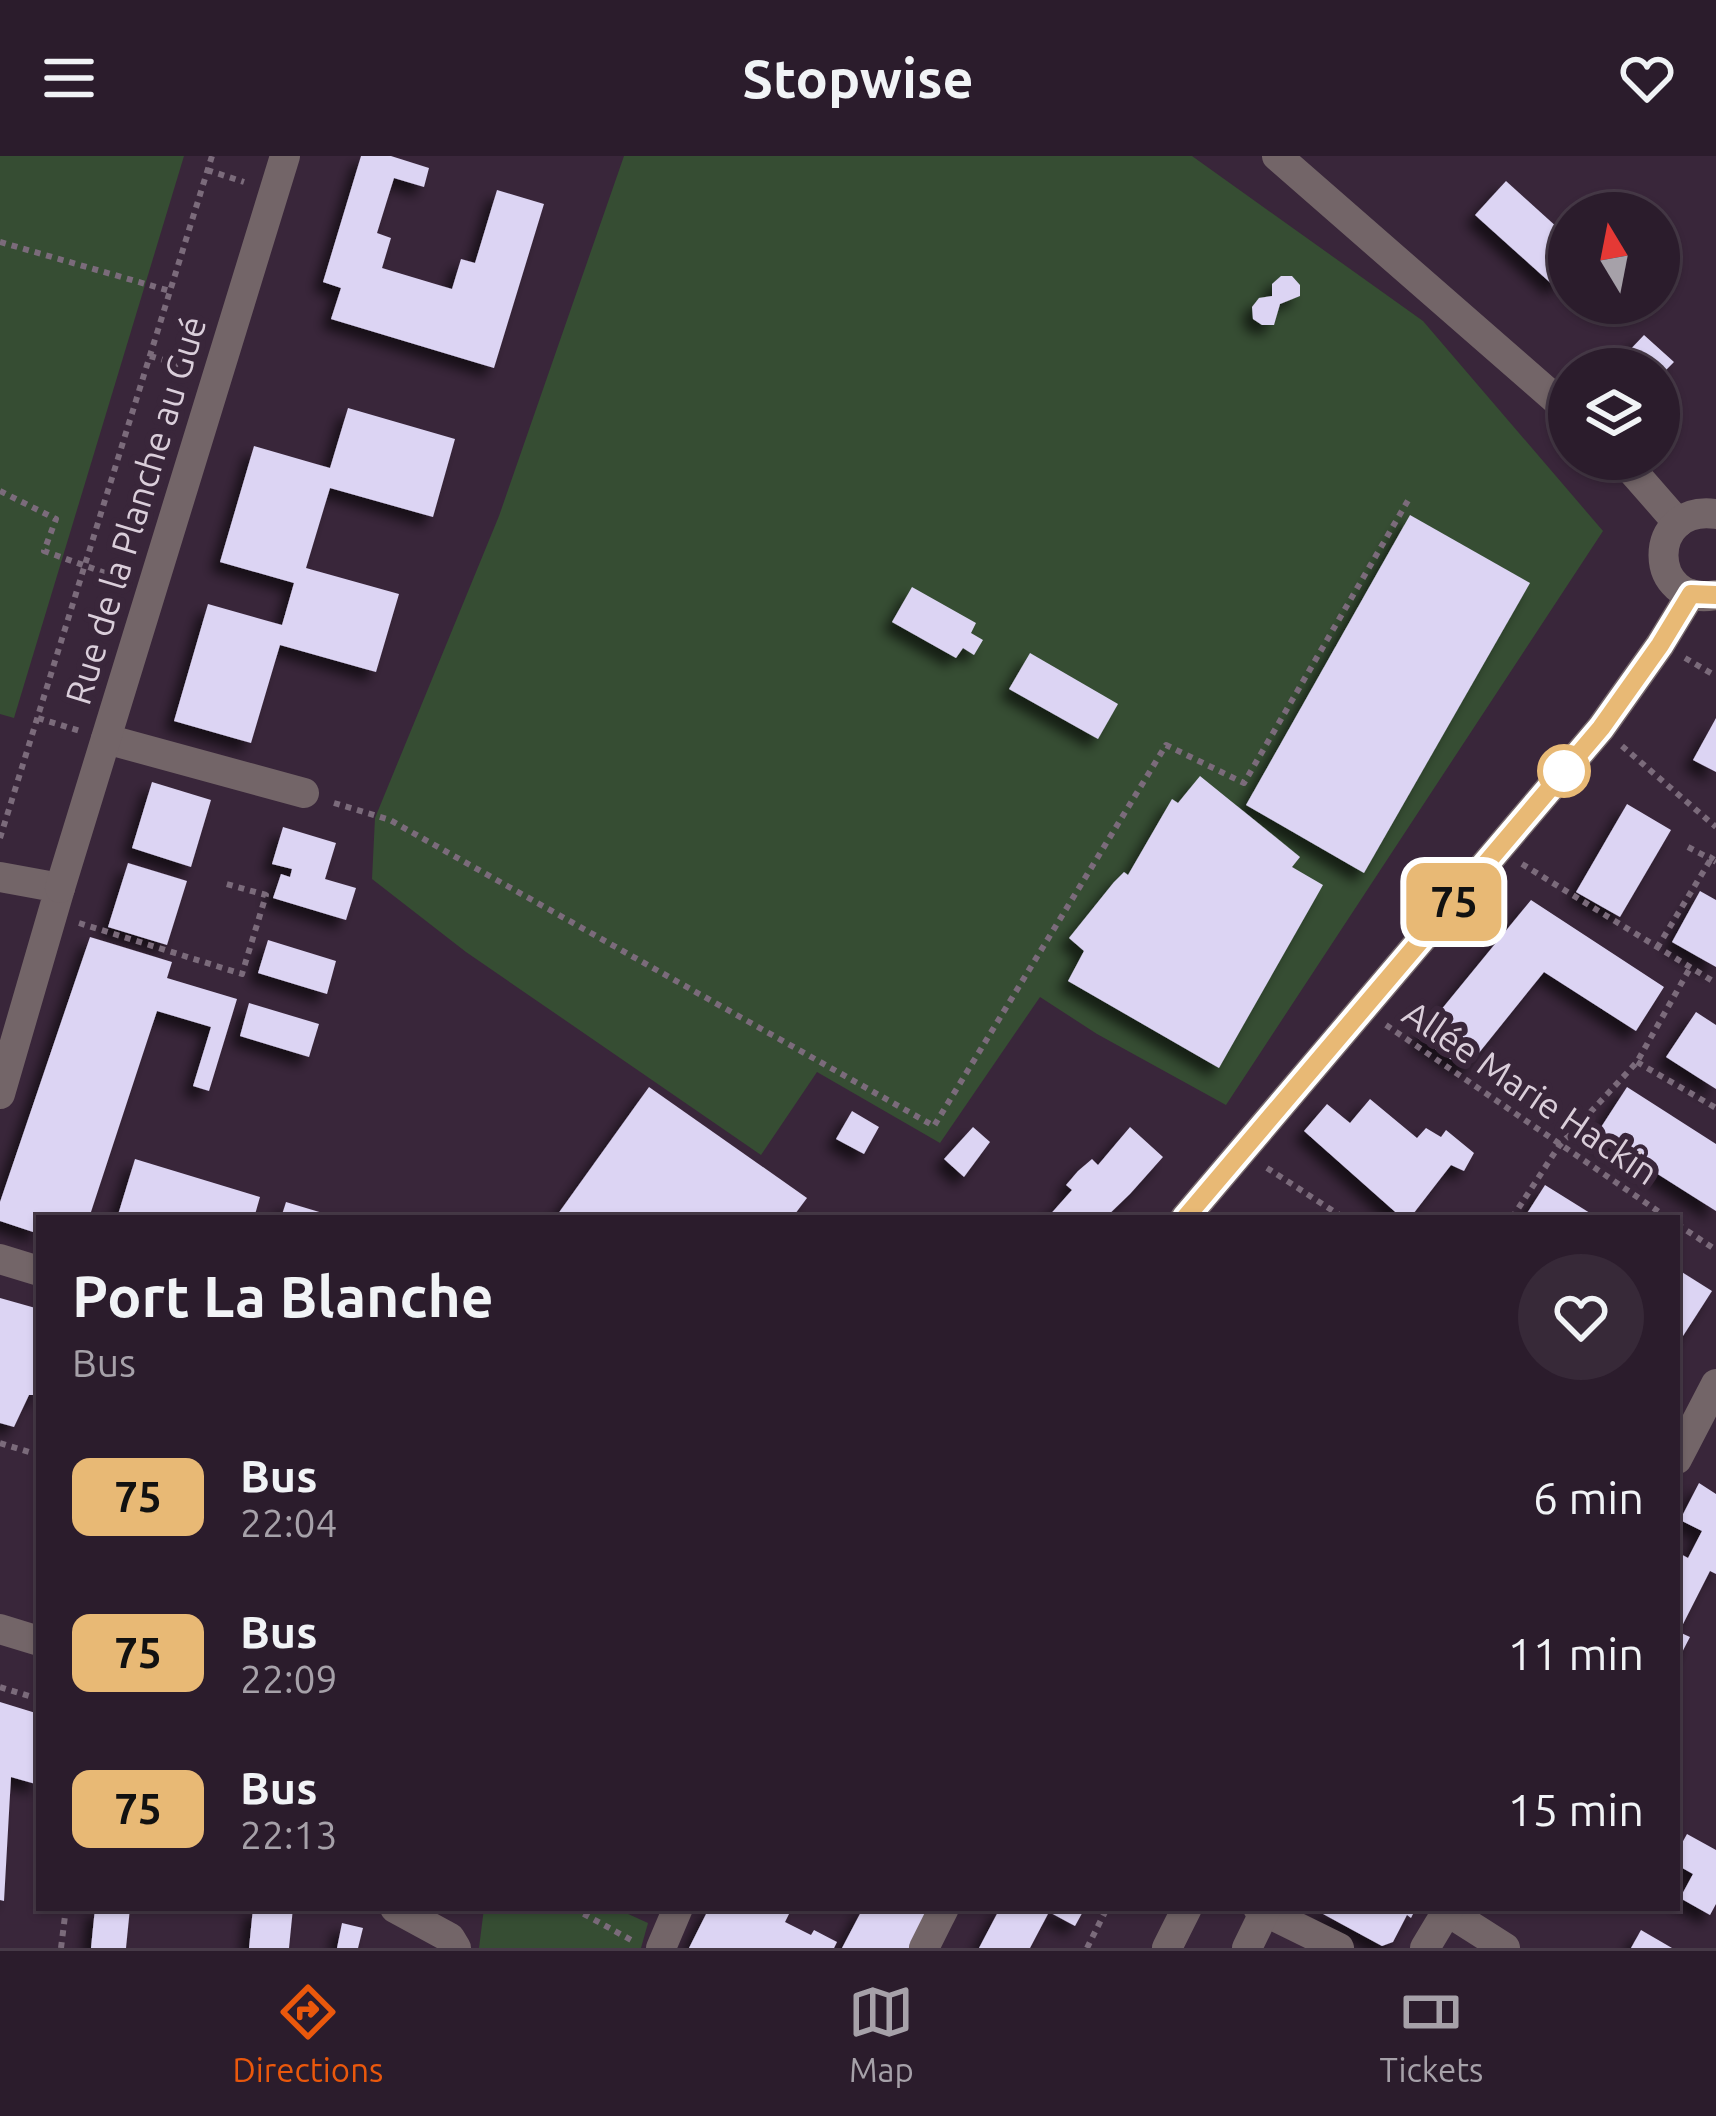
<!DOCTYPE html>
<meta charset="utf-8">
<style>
:root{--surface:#2b1c2c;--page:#372938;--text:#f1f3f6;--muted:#a6a1a9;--line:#473a48;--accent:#ea580c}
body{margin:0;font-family:Ubuntu,sans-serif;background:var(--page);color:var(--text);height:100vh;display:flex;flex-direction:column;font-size:45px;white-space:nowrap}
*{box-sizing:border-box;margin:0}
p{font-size:39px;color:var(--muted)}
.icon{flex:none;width:66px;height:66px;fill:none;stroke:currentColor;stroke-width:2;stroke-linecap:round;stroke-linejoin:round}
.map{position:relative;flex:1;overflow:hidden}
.panel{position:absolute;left:36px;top:1059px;width:1644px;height:696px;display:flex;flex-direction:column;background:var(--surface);border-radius:0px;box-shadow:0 3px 9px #0004,0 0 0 3px var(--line)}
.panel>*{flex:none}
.badge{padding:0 24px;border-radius:18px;font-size:42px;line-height:78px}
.needle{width:78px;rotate:350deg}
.controls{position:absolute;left:1548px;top:36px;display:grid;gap:24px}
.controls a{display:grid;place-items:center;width:132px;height:132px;border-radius:50%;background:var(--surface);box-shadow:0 3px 9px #0004,0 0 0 3px var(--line);font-size:60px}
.map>.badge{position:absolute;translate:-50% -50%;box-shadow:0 0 0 6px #fff}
.round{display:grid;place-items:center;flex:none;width:126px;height:126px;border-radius:63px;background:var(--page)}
.headline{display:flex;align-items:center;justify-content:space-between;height:204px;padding:0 36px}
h1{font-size:57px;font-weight:700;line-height:90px}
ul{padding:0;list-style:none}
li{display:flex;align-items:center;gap:36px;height:156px;padding:0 36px}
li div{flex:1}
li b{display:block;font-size:45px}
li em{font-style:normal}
li .badge{min-width:132px;font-weight:700;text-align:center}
header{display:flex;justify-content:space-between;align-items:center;height:156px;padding:0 36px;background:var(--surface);font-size:54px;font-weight:700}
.menu{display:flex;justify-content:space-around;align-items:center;height:168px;border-top:3px solid var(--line);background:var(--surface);font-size:33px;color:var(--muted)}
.menu a{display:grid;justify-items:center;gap:6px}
.menu .on{color:var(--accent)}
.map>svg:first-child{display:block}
</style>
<header><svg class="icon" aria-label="menu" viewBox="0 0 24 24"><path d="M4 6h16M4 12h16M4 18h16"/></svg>Stopwise<svg class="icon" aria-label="heart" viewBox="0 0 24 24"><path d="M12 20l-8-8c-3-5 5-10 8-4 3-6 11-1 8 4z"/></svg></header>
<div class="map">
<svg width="1716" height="1792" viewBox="0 0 1716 1792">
<defs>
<filter id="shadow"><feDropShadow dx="-9" dy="9" stdDeviation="6" flood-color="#0009"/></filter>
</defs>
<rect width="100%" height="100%" fill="#39263a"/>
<g fill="#364d33">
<polygon points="0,0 184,0 14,562 0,558"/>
<polygon points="624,0 1192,0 1423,165 1603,375 1226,949 1097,878 1040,841 940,987 817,916 761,999 466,796 372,723 375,662 499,360"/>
<polygon points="484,1752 615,1752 648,1767 641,1792 479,1792"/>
</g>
<g fill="#dcd4f3" filter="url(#shadow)">
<polygon points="361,0 391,0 429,12 424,31 394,22 377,77 391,82 382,112 452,133 461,103 475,107 497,34 544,48 494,212 331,163 341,132 323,126"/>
<polygon points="1506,25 1569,82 1569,115 1555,131 1475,59"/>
<polygon points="1281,120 1292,120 1300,129 1300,140 1280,148 1274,169 1262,169 1253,163 1252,151 1259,142 1272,140 1272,128"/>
<polygon points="1644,179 1674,206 1660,220 1674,233 1659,249 1659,213 1612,213"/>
<polygon points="348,252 455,283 433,361 330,332 306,412 399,438 376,516 280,489 251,587 174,565 208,448 282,469 294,427 220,406 254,290 330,312"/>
<polygon points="1410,359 1530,427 1364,717 1246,649"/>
<polygon points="912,431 976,467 971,477 983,484 974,499 963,492 956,502 892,466"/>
<polygon points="1030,497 1118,548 1098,583 1009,533"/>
<polygon points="1716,562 1716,616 1693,604"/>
<polygon points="1200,620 1300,701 1292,711 1323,729 1219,912 1068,825 1084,795 1069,782 1114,726 1124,716 1128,719 1172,643 1178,647"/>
<polygon points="152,626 211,644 191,711 132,692"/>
<polygon points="1627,648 1671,674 1620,761 1576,736"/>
<polygon points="283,671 336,687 325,723 356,732 346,764 273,742 281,718 290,721 292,713 272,708"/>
<polygon points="128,707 187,725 167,789 108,771"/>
<polygon points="1700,735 1716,744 1716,811 1672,786"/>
<polygon points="1531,744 1664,831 1636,875 1544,816 1466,913 1418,882"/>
<polygon points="90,781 172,806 167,822 237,843 209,935 193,930 211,871 157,855 89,1062 39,1062 39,1078 0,1065 0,1046"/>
<polygon points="268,784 336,805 327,838 258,817"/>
<polygon points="249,847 319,868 309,901 240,880"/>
<polygon points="1696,856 1716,869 1716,933 1666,901"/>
<polygon points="649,931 807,1042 792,1062 555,1062"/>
<polygon points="1627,931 1716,988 1716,1055 1596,979"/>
<polygon points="1370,943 1417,982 1426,972 1441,981 1446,974 1474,997 1464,1015 1451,1009 1410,1062 1402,1062 1304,975 1327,948 1350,967"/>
<polygon points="852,955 879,971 864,998 836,983"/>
<polygon points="973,971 990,986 964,1021 944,1003"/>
<polygon points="1130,971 1163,1001 1130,1038 1105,1062 1047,1062 1072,1034 1066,1029 1078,1015 1092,1003 1098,1009"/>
<polygon points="135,1003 260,1041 254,1062 117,1062"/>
<polygon points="1545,1029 1598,1062 1524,1062"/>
<polygon points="286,1046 336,1061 336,1062 281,1062"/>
<polygon points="1677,1113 1712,1135 1683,1180 1677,1176"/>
<polygon points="0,1142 39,1153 39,1239 29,1239 14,1271 0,1267"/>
<polygon points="1699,1327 1716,1338 1716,1418 1710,1415 1679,1476 1690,1481 1677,1506 1677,1396 1688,1402 1702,1375 1680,1364"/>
<polygon points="0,1546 39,1558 39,1629 11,1621 4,1745 0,1744"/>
<polygon points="1687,1678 1716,1694 1716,1748 1710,1759 1680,1742 1693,1718 1677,1709 1677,1696"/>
<polygon points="95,1752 130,1752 126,1792 91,1792"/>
<polygon points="253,1752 293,1752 289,1792 249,1792"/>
<polygon points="709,1752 792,1752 785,1766 811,1779 814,1774 837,1786 834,1792 689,1792"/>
<polygon points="863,1752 879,1752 890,1757 893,1752 931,1752 909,1792 842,1792"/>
<polygon points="1000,1752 1085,1752 1075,1770 1049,1756 1030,1792 979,1792"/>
<polygon points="1312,1752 1416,1752 1411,1762 1407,1759 1393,1786 1382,1790"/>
<polygon points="342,1767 363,1772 358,1792 337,1792"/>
<polygon points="1641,1774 1672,1792 1631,1792"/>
</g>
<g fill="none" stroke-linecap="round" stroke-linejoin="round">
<g stroke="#7b6b7b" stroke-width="6" stroke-dasharray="6 6" stroke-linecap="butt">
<polyline points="207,14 244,26"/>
<polyline points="0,86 170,135"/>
<polyline points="150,200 187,211"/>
<polyline points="0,335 56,363 44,395 125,424"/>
<polyline points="1685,502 1716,520"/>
<polyline points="38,562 80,575"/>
<polyline points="1622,590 1716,671"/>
<polyline points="334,647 390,664 934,970 1166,589 1244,627 1410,341"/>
<polyline points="0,682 212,0"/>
<polyline points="1688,691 1711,703 1716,695"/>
<polyline points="1522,708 1716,827"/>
<polyline points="79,767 242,818 266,739 223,727"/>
<polyline points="1657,792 1711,703 1716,706"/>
<polyline points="1386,869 1668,1062"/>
<polyline points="1637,906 1716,952"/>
<polyline points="1267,1012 1344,1062"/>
<polyline points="1512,1062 1559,990 1637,906 1690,812"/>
<polyline points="1677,1068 1716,1094"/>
<polyline points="0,1287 39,1299"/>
<polyline points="0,1531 39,1543"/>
<polyline points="37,1629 39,1651"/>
<polyline points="573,1752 633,1785"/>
<polyline points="61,1792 66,1752"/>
<polyline points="1087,1792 1107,1752"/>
</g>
<g stroke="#736568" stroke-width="30">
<polyline points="1277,0 1569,255"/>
<polyline points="1622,303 1678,367"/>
<path d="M1716,358C1645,348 1647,452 1716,439"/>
<polyline points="106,583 304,637"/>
<polyline points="0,721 60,732 0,938"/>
<polyline points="60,732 285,0"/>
<polyline points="1185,1062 1601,572 1660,489 1691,438"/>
<polyline points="0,1103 39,1115"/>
<polyline points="1677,1303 1716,1228"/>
<polyline points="0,1473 39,1485"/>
<polyline points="395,1752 450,1782 456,1792"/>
<polyline points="1258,1752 1339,1792"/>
<polyline points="1447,1755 1505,1792"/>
<polyline points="661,1792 678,1752"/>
<polyline points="924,1792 944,1752"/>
<polyline points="1167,1792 1187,1752"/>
<polyline points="1247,1792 1265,1755"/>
<polyline points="1425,1792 1449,1752"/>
</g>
</g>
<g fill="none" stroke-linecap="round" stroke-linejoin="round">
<defs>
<polyline id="line" points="1185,1062 1601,572 1660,489 1691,438 1716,439"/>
</defs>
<use href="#line" stroke="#fff" stroke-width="27"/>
<use href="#line" stroke="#e8b975" stroke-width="18"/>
</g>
<circle fill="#fff" stroke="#e8b975" stroke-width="6" cx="1564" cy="615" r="24"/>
<g text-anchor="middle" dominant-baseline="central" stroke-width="12" stroke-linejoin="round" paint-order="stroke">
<g font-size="36" fill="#daceda" stroke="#39263a">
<text transform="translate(135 354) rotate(-73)">Rue de la Planche au Gué</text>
<text transform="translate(1531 936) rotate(34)">Allée Marie Hackin</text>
</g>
</g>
</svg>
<div class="controls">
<a><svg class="needle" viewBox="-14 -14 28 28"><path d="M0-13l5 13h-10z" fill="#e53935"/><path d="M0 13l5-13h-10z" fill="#a6a1a9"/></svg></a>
<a><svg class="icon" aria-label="layers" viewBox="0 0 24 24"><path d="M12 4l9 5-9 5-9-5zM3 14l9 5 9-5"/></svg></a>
</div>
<b class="badge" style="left:1454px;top:746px;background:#e8b975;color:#111">75</b>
<section class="panel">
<div class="headline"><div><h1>Port La Blanche</h1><p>Bus</p></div><a class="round"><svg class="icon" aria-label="heart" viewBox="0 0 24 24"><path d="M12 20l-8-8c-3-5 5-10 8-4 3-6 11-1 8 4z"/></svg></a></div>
<ul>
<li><span class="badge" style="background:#e8b975;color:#111">75</span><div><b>Bus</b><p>22:04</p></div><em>6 min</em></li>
<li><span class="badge" style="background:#e8b975;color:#111">75</span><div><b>Bus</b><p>22:09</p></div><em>11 min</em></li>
<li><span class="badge" style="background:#e8b975;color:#111">75</span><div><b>Bus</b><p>22:13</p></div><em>15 min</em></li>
</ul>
</section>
</div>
<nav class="menu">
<a class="on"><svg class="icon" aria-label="directions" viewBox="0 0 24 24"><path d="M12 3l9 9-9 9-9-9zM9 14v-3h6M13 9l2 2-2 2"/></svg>Directions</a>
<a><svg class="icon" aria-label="map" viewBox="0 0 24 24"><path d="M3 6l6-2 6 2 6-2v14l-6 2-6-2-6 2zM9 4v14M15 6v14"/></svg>Map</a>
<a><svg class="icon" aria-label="tickets" viewBox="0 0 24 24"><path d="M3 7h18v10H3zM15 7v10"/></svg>Tickets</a>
</nav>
